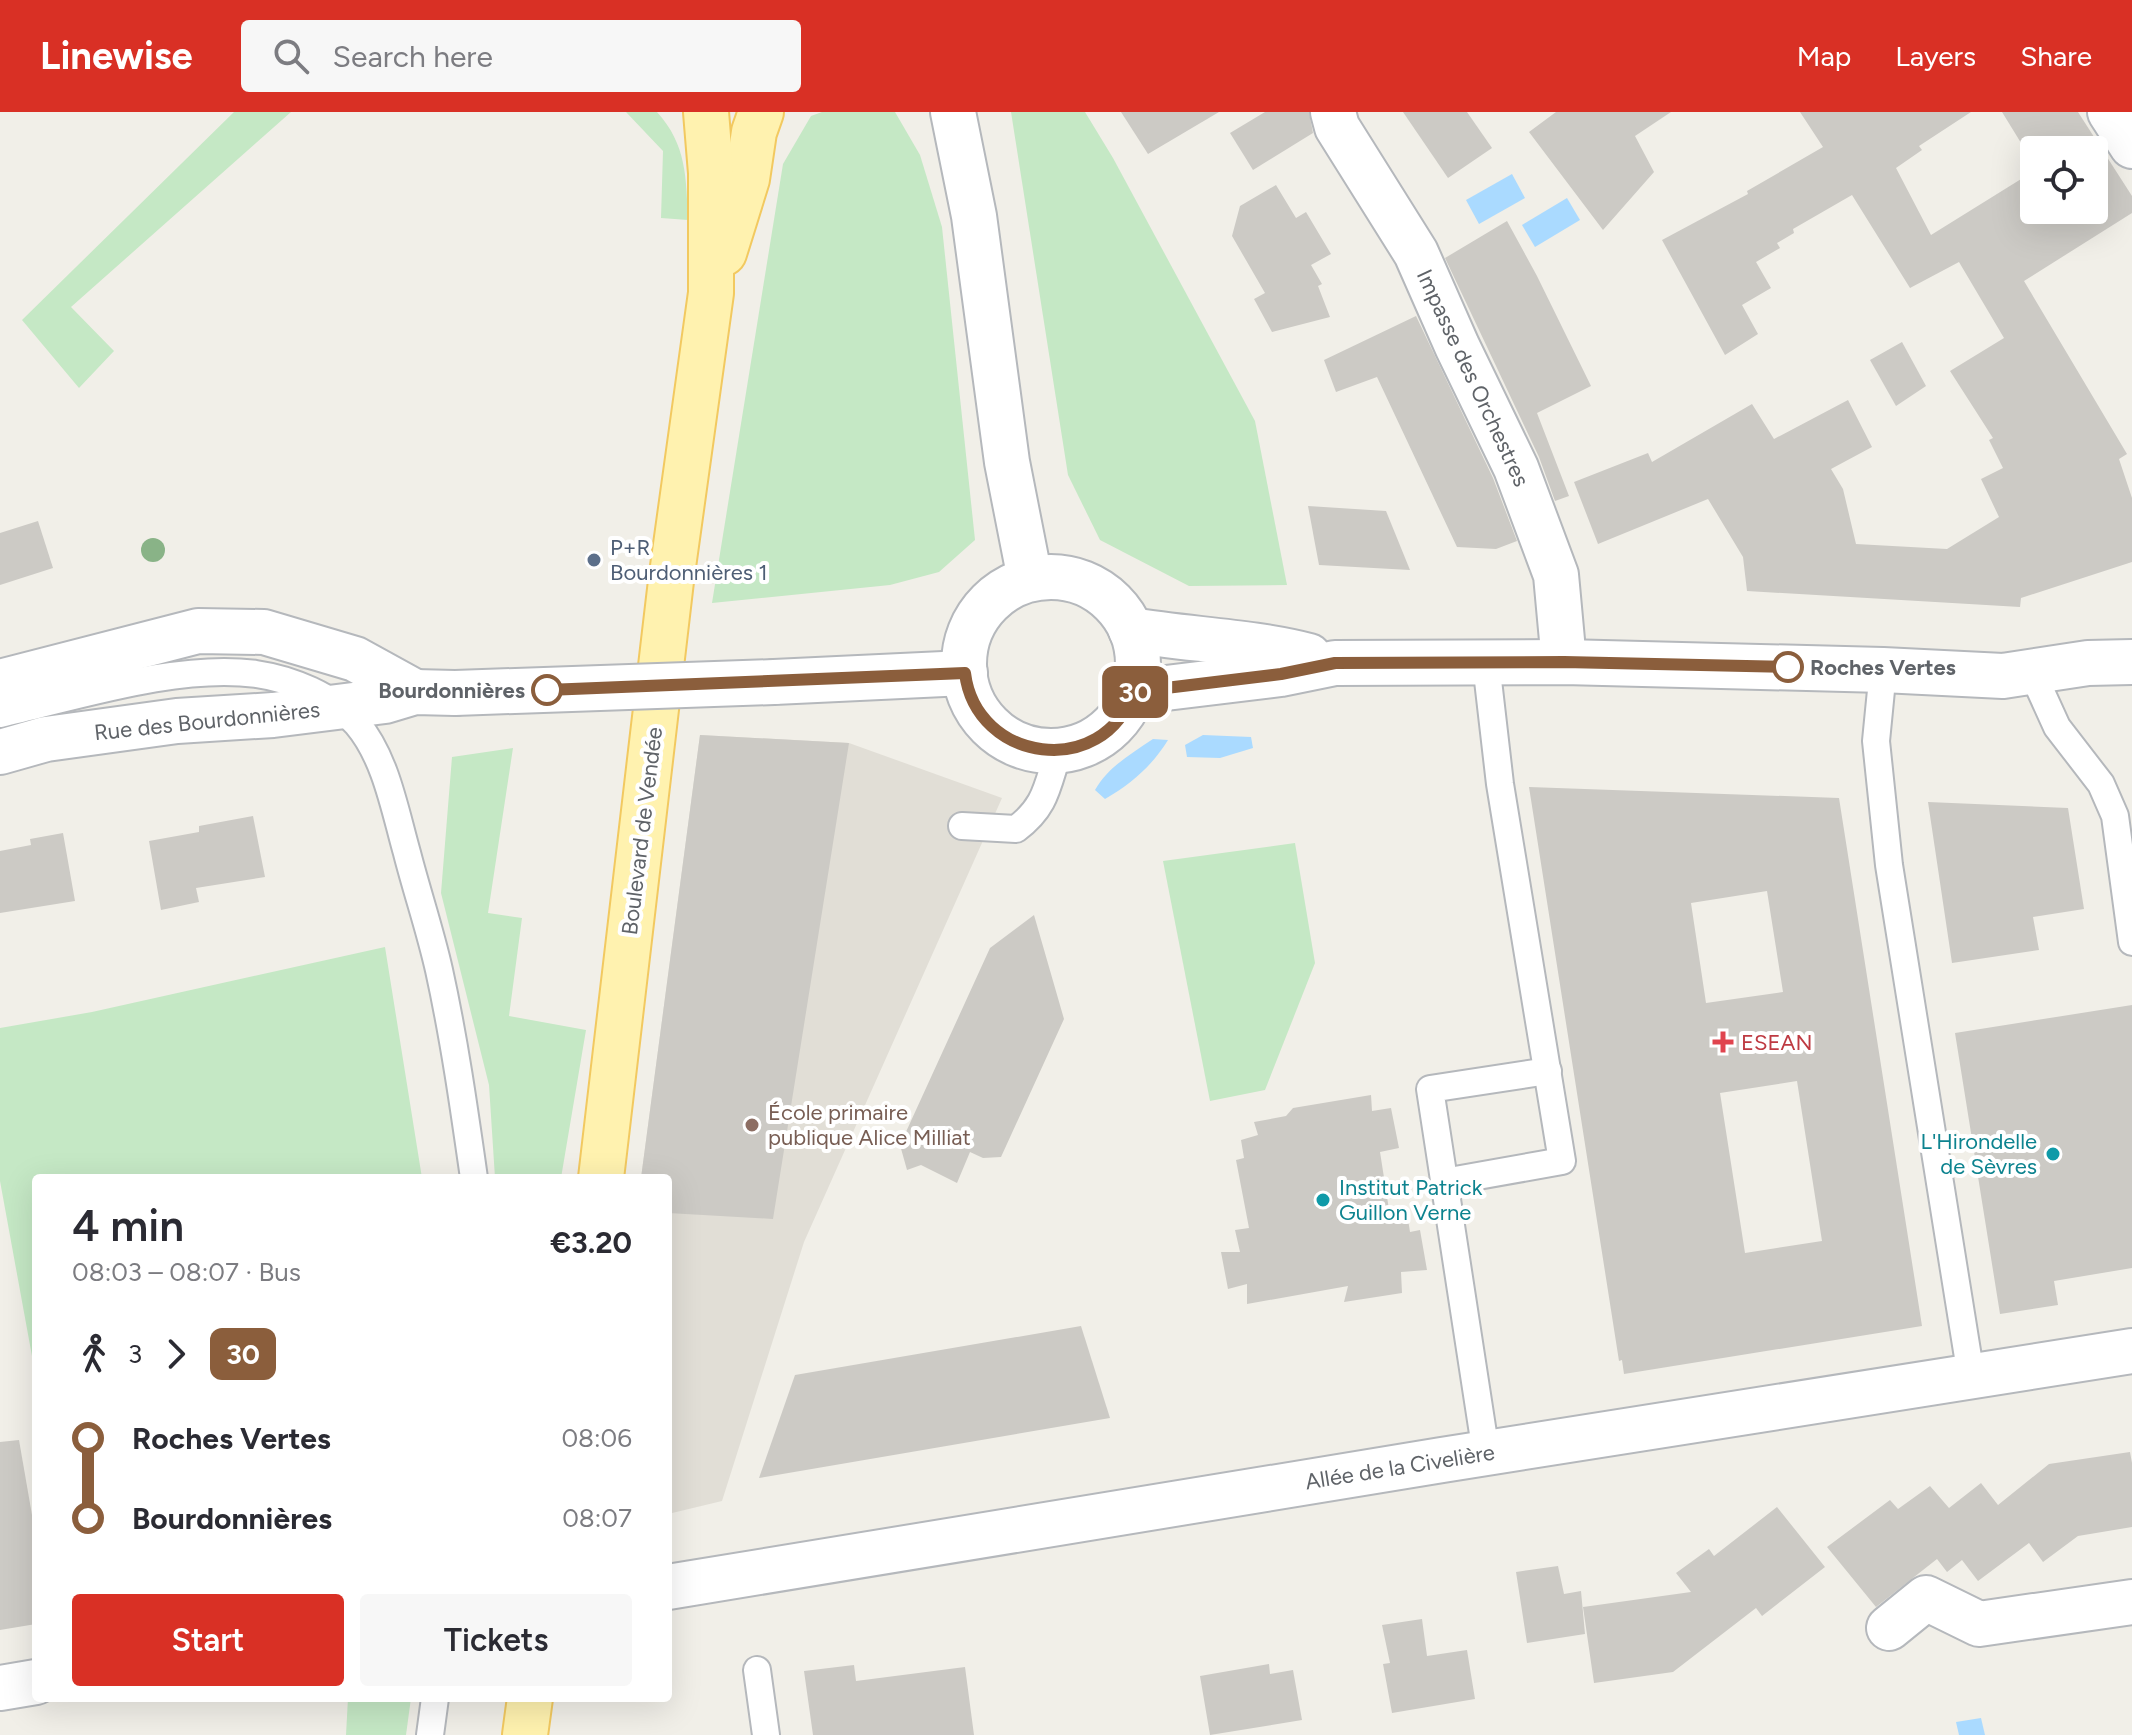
<!DOCTYPE html>
<meta charset="utf-8">
<style>
:root{--surface:#fff;--page:#f7f7f7;--text:#2b2b33;--muted:#7c7c81;--accent:#d93025}
body{margin:0;font-family:Figtree,sans-serif;background:var(--page);color:var(--text);height:100vh;display:flex;flex-direction:column;font-size:30px;white-space:nowrap}
*{box-sizing:border-box;margin:0}
p{font-size:26px;color:var(--muted)}
.icon{flex:none;width:44px;height:44px;fill:none;stroke:currentColor;stroke-width:2;stroke-linecap:round;stroke-linejoin:round}
.map{position:relative;flex:1;overflow:hidden}
.sheet{position:absolute;left:32px;top:1062px;width:640px;height:528px;display:flex;flex-direction:column;background:var(--surface);border-radius:8px;box-shadow:0 8px 32px #0002}
.sheet>*{flex:none}
.badge{padding:0 16px;border-radius:12px;font-size:28px;line-height:52px}
.tools{position:absolute;left:2020px;top:24px;display:grid;gap:16px}
.tools a{display:grid;place-items:center;width:88px;height:88px;border-radius:8px;background:var(--surface);box-shadow:0 8px 32px #0002;font-size:40px}
.map>.badge{position:absolute;translate:-50% -50%;box-shadow:0 0 0 4px #fff}
.legs{display:flex;align-items:center;gap:12px;height:88px;padding:0 40px;font-size:26px}
.legs p{margin-inline-start:auto}
.overview{display:flex;align-items:center;justify-content:space-between;height:136px;padding:0 40px}
h1{font-size:44px;font-weight:600;line-height:60px}
.primary-button{display:flex;gap:16px;margin-top:auto;padding:16px 40px}
.primary-button a{flex:1;height:92px;border-radius:8px;background:var(--accent);color:#fff;font-size:32px;font-weight:600;line-height:92px;text-align:center}
.primary-button a+a{background:var(--page);color:var(--text)}
ul{padding:0 40px;list-style:none}
li{display:flex;align-items:center;gap:28px;height:80px;font-size:30px}
li i{display:grid;place-items:center;width:12px;height:100%;margin:0 10px;background:currentColor}
li i::after{content:'';width:20px;height:20px;margin:-10px;border:6px solid;border-radius:50%;background:var(--surface)}
li p{margin-inline-start:auto}
li:first-child i{background:linear-gradient(#0000 50%,currentColor 0)}
li:last-child i{background:linear-gradient(currentColor 50%,#0000 0)}
header{display:flex;align-items:center;gap:48px;box-sizing:border-box;height:112px;padding:0 40px;background:var(--accent);color:#fff}
header strong{font-size:38px}
nav{display:flex;gap:44px;margin-inline-start:auto;font-size:28px}
.search{width:560px;height:72px;background:var(--page);display:flex;align-items:center;gap:20px;box-sizing:border-box;padding:0 28px;border-radius:8px;color:var(--muted);font-size:30px}
.map>svg:first-child{display:block}
</style>
<header>
<strong>Linewise</strong>
<div class="search"><svg class="icon" aria-label="search" viewBox="0 0 24 24"><circle cx="10" cy="10" r="6"/><path d="M15 15l6 6"/></svg>Search here</div>
<nav><a>Map</a><a>Layers</a><a>Share</a></nav>
</header>
<div class="map">
<svg width="2132" height="1623" viewBox="0 0 2132 1623">
<rect width="100%" height="100%" fill="#f1efe8"/>
<polygon fill="#e1ded6" points="700,623 849,631 1002,686 804,1130 722,1389 668,1402 668,1066 641,1066"/>
<g fill="#c5e8c5">
<polygon points="234,0 291,0 71,195 114,239 79,276 22,208"/>
<path d="M626,0H657C687,33 686,66 688,108L661,106L663,39Z"/>
<polygon points="822,0 895,0 920,43 942,115 975,428 939,460 890,473 712,491 783,52 811,4"/>
<polygon points="1011,0 1085,0 1113,46 1255,309 1287,473 1189,474 1100,428 1068,363"/>
<polygon points="513,636 488,801 522,806 509,904 586,918 561,1066 495,1066 489,973 441,781 452,645"/>
<polygon points="1295,731 1315,851 1265,978 1210,989 1163,749"/>
<polygon points="385,835 422,1066 36,1066 36,1266 0,1069 0,916 92,900"/>
<polygon points="348,1586 411,1586 406,1623 346,1623"/>
</g>
<g fill="#aadaff">
<polygon points="1512,62 1525,86 1479,112 1466,88"/>
<polygon points="1567,86 1580,108 1535,135 1522,113"/>
<polygon points="1203,623 1251,625 1253,636 1220,646 1187,645 1185,633"/>
<path d="M1153,627L1168,628C1152,654 1131,672 1105,687L1095,678C1108,655 1131,642 1153,627Z"/>
<polygon points="1981,1606 1985,1623 1959,1623 1956,1610"/>
</g>
<g fill="#cccac5" fill-rule="evenodd">
<polygon points="1121,0 1219,0 1148,42"/>
<polygon points="1265,0 1309,0 1313,21 1253,58 1230,21"/>
<polygon points="1403,0 1467,0 1492,36 1448,66"/>
<polygon points="1556,0 1671,0 1635,24 1654,60 1603,118 1529,20"/>
<polygon points="1800,0 1971,0 1919,34 1922,38 1896,56 1931,123 2034,59 2034,98 2094,98 2094,38 2034,38 2034,52 2002,0 2078,0 2132,84 2132,101 2024,169 2127,342 2119,347 2132,386 2132,450 2021,486 2020,495 1747,479 1743,445 1708,387 1598,432 1574,370 1648,341 1652,350 1752,292 1774,327 1848,288 1872,335 1831,357 1843,377 1856,432 1947,437 1999,405 1981,367 2003,356 1989,328 1993,326 1950,259 2004,226 1959,150 1910,176 1852,83 1793,117 1794,121 1777,131 1780,136 1756,150 1771,176 1742,193 1758,222 1725,243 1662,128 1748,82 1747,79 1823,35"/>
<polygon points="1276,73 1296,106 1306,100 1331,142 1311,153 1322,172 1318,174 1330,205 1272,220 1254,187 1265,181 1232,124 1240,94"/>
<polygon points="1507,109 1537,164 1591,274 1537,301 1569,384 1555,389 1539,345 1445,146"/>
<polygon points="1416,204 1493,366 1517,429 1496,437 1457,435 1377,265 1336,280 1324,248"/>
<polygon points="1902,230 1926,274 1896,294 1870,248"/>
<polygon points="1308,394 1386,399 1410,458 1319,453"/>
<polygon points="38,409 53,456 0,473 0,421"/>
<polygon points="700,623 849,631 773,1107 668,1101 668,1066 641,1066"/>
<path d="M1529,675L1839,686L1922,1214L1624,1262L1622,1248L1619,1249ZM1767,779L1783,880L1706,891L1691,791ZM1797,969L1822,1129L1745,1141L1720,981Z"/>
<polygon points="1928,690 2068,696 2084,797 2033,805 2039,838 1952,851"/>
<polygon points="253,704 265,765 196,776 199,790 161,798 149,729 199,720 199,714"/>
<polygon points="63,721 75,789 0,801 0,739 31,733 30,727"/>
<polygon points="1034,803 1064,907 1001,1045 983,1046 970,1040 957,1071 921,1053 907,1058 900,1033 990,836"/>
<polygon points="2132,893 2132,1156 2054,1169 2058,1193 2000,1202 1955,921"/>
<polygon points="1371,983 1372,999 1391,996 1399,1036 1380,1040 1390,1104 1407,1101 1410,1120 1420,1118 1427,1158 1401,1160 1402,1181 1344,1190 1348,1174 1247,1192 1247,1172 1228,1177 1221,1140 1240,1140 1235,1118 1249,1116 1236,1048 1244,1046 1241,1028 1258,1023 1254,1010 1286,1004 1293,996"/>
<polygon points="1081,1214 1110,1306 759,1366 795,1263"/>
<polygon points="19,1328 36,1426 36,1512 0,1518 0,1330"/>
<polygon points="2130,1340 2132,1351 2132,1415 2078,1424 2043,1450 2029,1431 1978,1469 1962,1448 1947,1460 1937,1447 1876,1495 1827,1435 1890,1388 1898,1397 1930,1374 1949,1396 1981,1371 1998,1393 2049,1352"/>
<polygon points="1777,1395 1825,1455 1762,1504 1756,1496 1673,1560 1594,1571 1583,1495 1691,1480 1676,1461 1709,1437 1714,1444"/>
<polygon points="1558,1454 1564,1482 1581,1479 1585,1522 1527,1531 1516,1460"/>
<polygon points="1422,1507 1427,1544 1467,1538 1475,1587 1392,1601 1383,1552 1390,1551 1382,1513"/>
<polygon points="1269,1552 1270,1562 1293,1558 1302,1608 1210,1623 1200,1564"/>
<polygon points="854,1553 856,1569 965,1555 974,1623 813,1623 804,1559"/>
</g>
<g fill="none" stroke-linecap="round" stroke-linejoin="round">
<defs>
<g id="service">
<polyline points="1883,558 1876,629 1889,753 1971,1264"/>
<polyline points="2032,560 2057,615 2101,672 2115,704 2132,830"/>
<path d="M0,602C75,585 180,551 256,562C291,567 333,584 357,612C386,646 395,699 407,741C417,780 430,818 439,858C454,926 464,996 474,1066"/>
<path d="M962,714L1016,717C1047,694 1047,673 1059,638"/>
<polyline points="1444,1070 1562,1049 1500,672 1486,551"/>
<polyline points="1486,1341 1430,977 1548,959"/>
<polyline points="757,1558 766,1623"/>
<polyline points="430,1623 435,1586"/>
</g>
<g id="minor">
<polyline points="1333,0 1337,15 1416,141 1457,234 1516,356 1556,463 1564,550"/>
<polyline points="668,1475 1442,1348 2132,1239"/>
<polyline points="1889,1516 1926,1486 1979,1512 2132,1490"/>
<polyline points="0,1576 36,1570"/>
</g>
<g id="tertiary">
<polyline points="953,0 974,104 1007,350 1030,467"/>
<circle cx="1051" cy="552" r="87"/>
<path d="M1131,518C1190,528 1251,529 1309,544"/>
<polyline points="0,570 198,519 264,520 355,547 415,580"/>
<polyline points="774,570 965,561"/>
<polyline points="1133,580 1281,562 1335,551 1564,550 1883,558 2003,564 2088,551 2132,550"/>
<polyline points="0,640 46,627 177,609 273,603 385,589 415,580 455,581"/>
</g>
<polyline id="secondary" points="2110,0 2132,34"/>
<g id="primary">
<polyline points="724,141 747,67 754,20 761,0"/>
<polyline points="601,1066 671,469 711,181 711,61 706,0"/>
<polyline points="525,1623 530,1586"/>
</g>
</defs>
<use href="#service" stroke="#b5b8bc" stroke-width="30"/>
<use href="#minor" stroke="#b5b8bc" stroke-width="48"/>
<use href="#tertiary" stroke="#b5b8bc" stroke-width="48"/>
<use href="#secondary" stroke="#b6babf" stroke-width="48"/>
<use href="#primary" stroke="#f2c960" stroke-width="48"/>
<use href="#service" stroke="#fff" stroke-width="26"/>
<use href="#minor" stroke="#fff" stroke-width="44"/>
<use href="#tertiary" stroke="#fff" stroke-width="44"/>
<use href="#secondary" stroke="#fff" stroke-width="44"/>
<use href="#primary" stroke="#fff2af" stroke-width="44"/>
<defs>
<polyline id="tertiary-bridge" points="455,581 774,570"/>
</defs>
<use href="#tertiary-bridge" stroke="#b5b8bc" stroke-width="48" stroke-linecap="butt"/>
<use href="#tertiary-bridge" stroke="#fff" stroke-width="44"/>
</g>
<circle fill="#89b387" cx="153" cy="438" r="12"/>
<g fill="none" stroke-linecap="round" stroke-linejoin="round">
<defs>
<path id="line-1" d="M547,578L965,561C976,651 1104,668 1133,580L1281,562L1335,551L1564,550L1788,555"/>
</defs>
<use href="#line-1" stroke="#fff" stroke-width="18"/>
<use href="#line-1" stroke="#8b5e3c" stroke-width="12"/>
</g>
<circle fill="#5c6f8a" stroke="#fff" stroke-width="3" cx="594" cy="448" r="8"/>
<g fill="#fff" stroke="#8b5e3c" stroke-width="4">
<circle cx="1788" cy="555" r="14"/>
<circle cx="547" cy="578" r="14"/>
</g>
<path fill="#e0444e" stroke="#fff" stroke-width="3" d="M1719 918h8v8h8v8h-8v8h-8v-8h-8v-8h8z"/>
<circle fill="#8d6e63" stroke="#fff" stroke-width="3" cx="752" cy="1013" r="8"/>
<g fill="#0f9aa8" stroke="#fff" stroke-width="3">
<circle cx="2053" cy="1042" r="8"/>
<circle cx="1323" cy="1088" r="8"/>
</g>
<g text-anchor="middle" dominant-baseline="central" stroke-width="8" stroke-linejoin="round" paint-order="stroke">
<g font-size="22" fill="#5f6368" stroke="#fff">
<text transform="translate(1473 266) rotate(65)">Impasse des Orchestres</text>
<text transform="translate(207 609) rotate(-6)">Rue des Bourdonnières</text>
<text transform="translate(642 719) rotate(-83)">Boulevard de Vendée</text>
<text transform="translate(1400 1355) rotate(-9)">Allée de la Civelière</text>
</g>
<g font-size="22" fill="#4e5e75" stroke="#fff" text-anchor="start">
<text x="610" y="435">P+R<tspan x="610" dy="25">Bourdonnières 1</tspan></text>
</g>
<g font-size="22" font-weight="bold" fill="#5f6368" stroke="#fff" text-anchor="start">
<text x="1810" y="555">Roches Vertes</text>
<text x="525" y="578" text-anchor="end">Bourdonnières</text>
</g>
<g font-size="22" fill="#be3a42" stroke="#fff" text-anchor="start">
<text x="1741" y="930">ESEAN</text>
</g>
<g font-size="22" fill="#785e54" stroke="#fff" text-anchor="start">
<text x="768" y="1000">École primaire<tspan x="768" dy="25">publique Alice Milliat</tspan></text>
</g>
<g font-size="22" fill="#0d838f" stroke="#fff" text-anchor="end">
<text x="2037" y="1029">L'Hirondelle<tspan x="2037" dy="25">de Sèvres</tspan></text>
<text x="1339" y="1075" text-anchor="start">Institut Patrick<tspan x="1339" dy="25">Guillon Verne</tspan></text>
</g>
</g>
</svg>
<div class="tools">
<a><svg class="icon" aria-label="locate" viewBox="0 0 24 24"><circle cx="12" cy="12" r="6"/><path d="M12 2v4M12 18v4M2 12h4M18 12h4"/></svg></a>
</div>
<b class="badge" style="left:1135px;top:580px;background:#8b5e3c;color:#fff">30</b>
<section class="sheet">
<div class="overview"><div><h1>4 min</h1><p>08:03 – 08:07 · Bus</p></div><b>€3.20</b></div>
<div class="legs"><svg class="icon" aria-label="walk" viewBox="0 0 24 24"><circle cx="13" cy="4" r="2"/><path d="M13 8l-2 6 4 7M11 14l-3 7M7 12l3-4h3l4 4"/></svg>3<svg class="icon" aria-label="forward" viewBox="0 0 24 24"><path d="M9 5l7 7-7 7"/></svg><b class="badge" style="background:#8b5e3c;color:#fff">30</b></div>
<ul>
<li><i style="color:#8b5e3c"></i><b>Roches Vertes</b><p>08:06</p></li>
<li><i style="color:#8b5e3c"></i><b>Bourdonnières</b><p>08:07</p></li>
</ul>
<div class="primary-button"><a>Start</a><a>Tickets</a></div>
</section>
</div>
